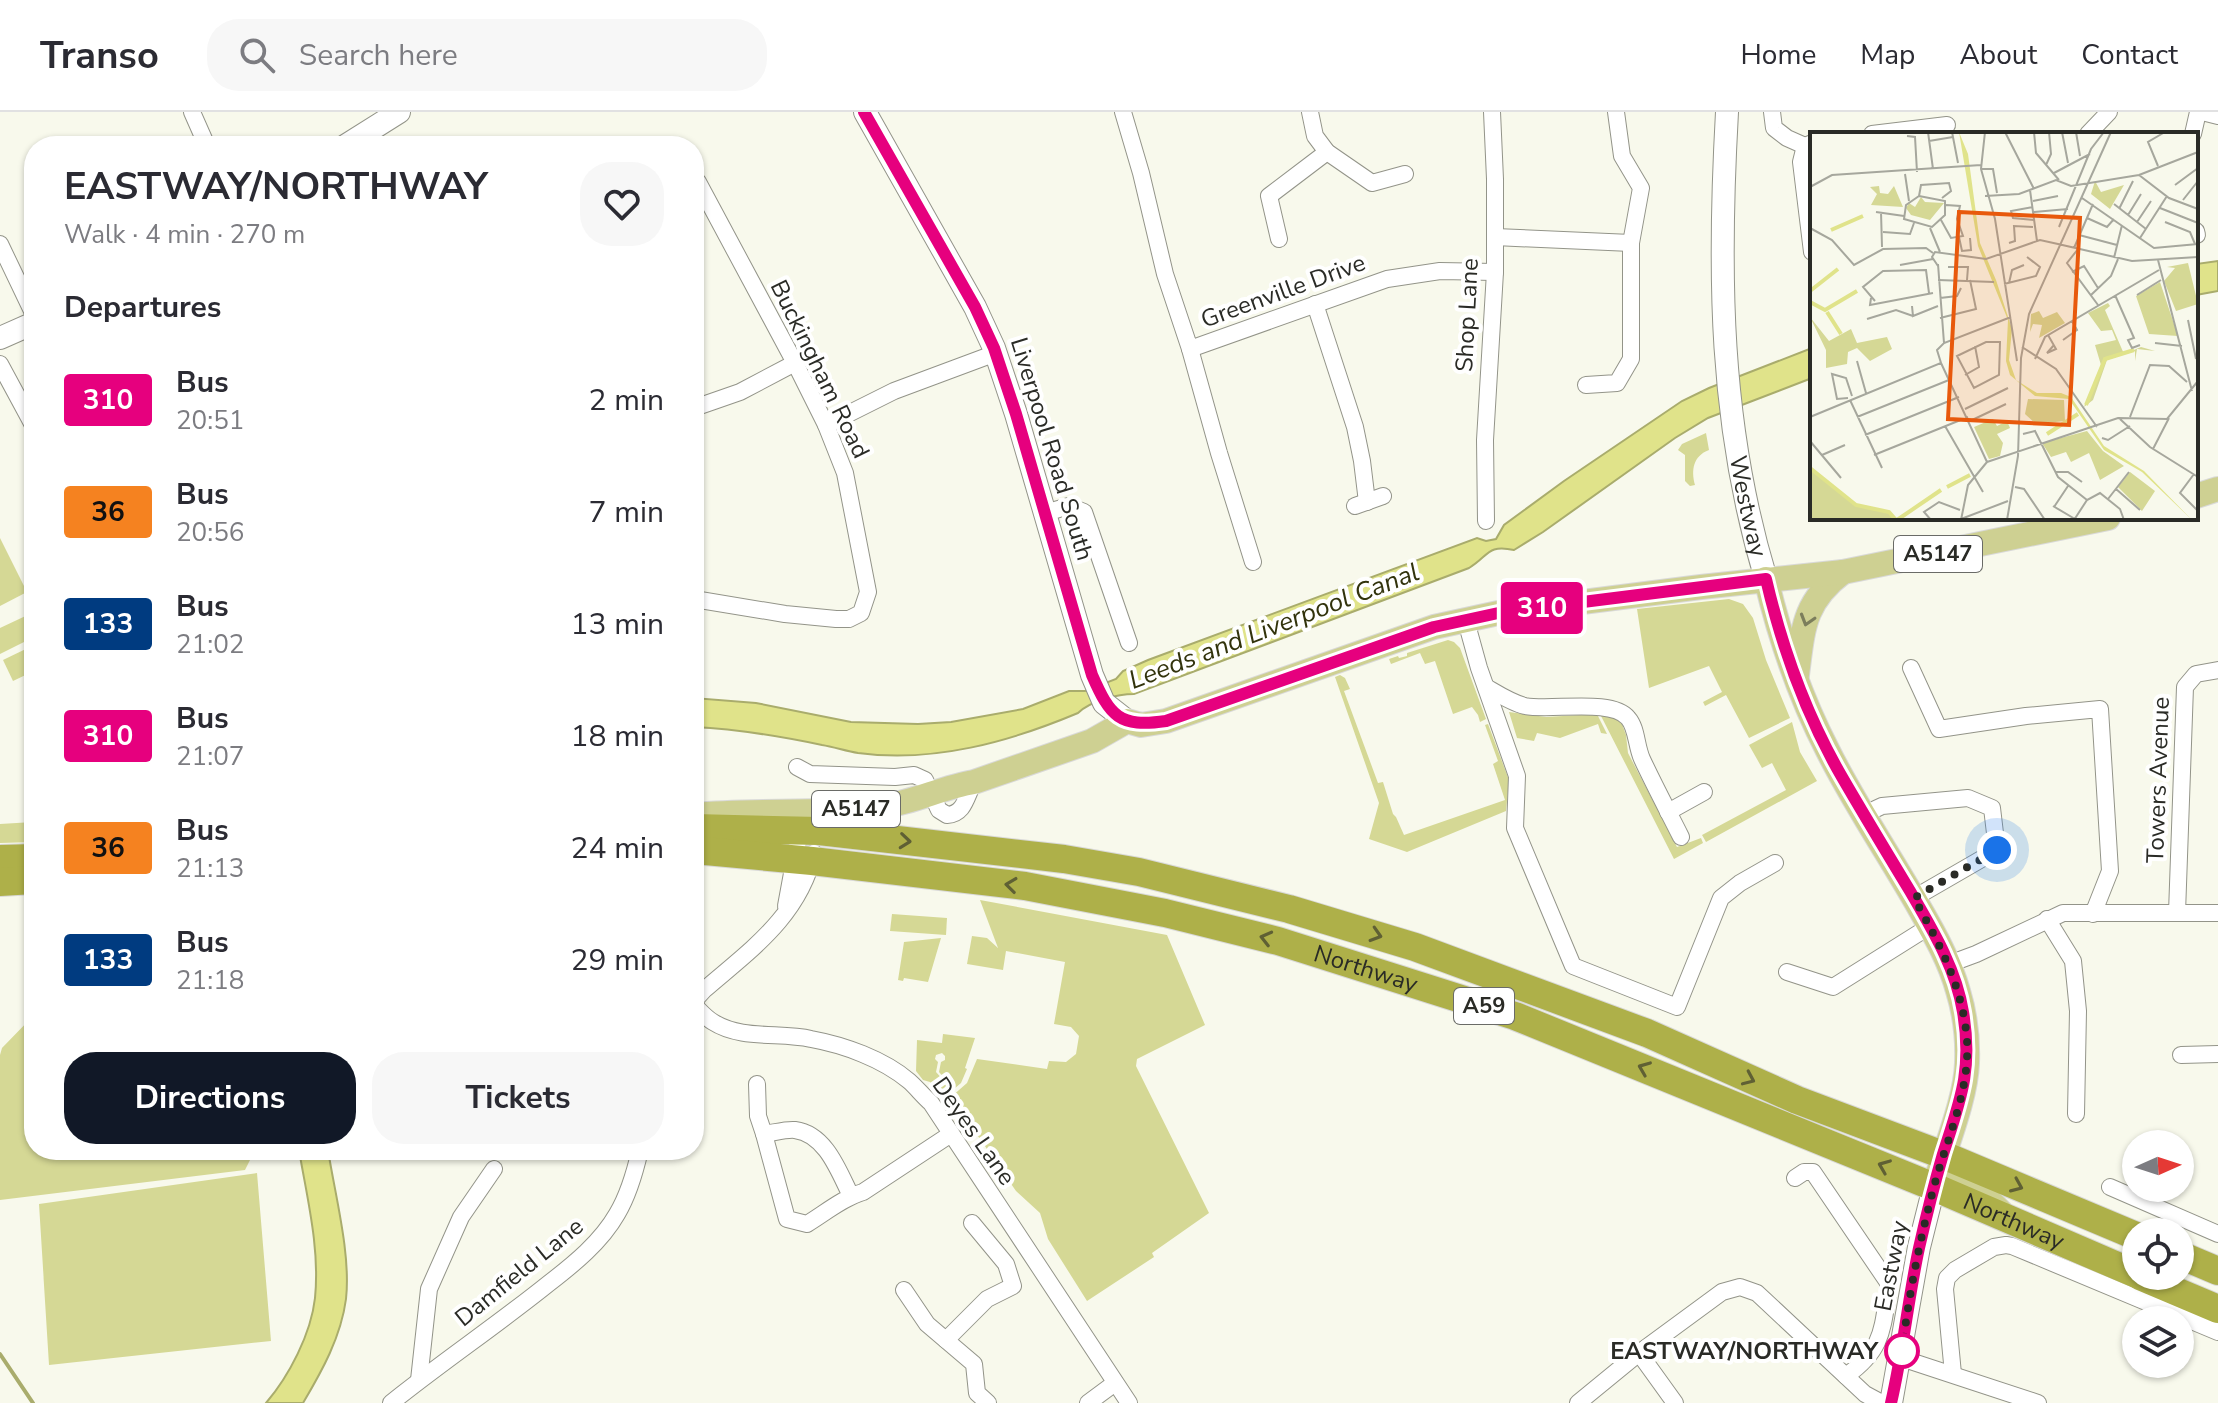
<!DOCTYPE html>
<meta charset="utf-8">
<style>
:root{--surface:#fff;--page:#f7f7f7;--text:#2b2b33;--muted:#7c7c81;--line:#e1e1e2;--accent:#111827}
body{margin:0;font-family:"Nunito Sans",sans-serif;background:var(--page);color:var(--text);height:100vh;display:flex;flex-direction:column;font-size:30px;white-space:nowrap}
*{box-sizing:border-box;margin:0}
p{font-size:26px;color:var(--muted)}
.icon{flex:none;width:44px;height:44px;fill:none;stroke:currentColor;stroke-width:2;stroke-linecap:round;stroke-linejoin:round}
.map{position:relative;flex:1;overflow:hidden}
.panel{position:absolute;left:24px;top:24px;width:680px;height:1024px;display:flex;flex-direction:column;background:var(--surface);border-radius:32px;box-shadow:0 2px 6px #0004}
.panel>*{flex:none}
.badge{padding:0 16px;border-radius:6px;font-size:28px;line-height:52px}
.needle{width:52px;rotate:87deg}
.controls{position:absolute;left:2122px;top:1018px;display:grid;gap:16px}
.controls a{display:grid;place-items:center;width:72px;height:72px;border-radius:50%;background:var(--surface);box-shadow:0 2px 6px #0004;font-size:40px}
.you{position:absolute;width:40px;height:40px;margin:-20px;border:6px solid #fff;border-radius:50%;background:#1a73e8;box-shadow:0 0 0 12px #1a73e833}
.map>.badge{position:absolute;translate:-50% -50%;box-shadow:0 0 0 4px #fff}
h2{padding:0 40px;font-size:30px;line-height:72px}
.round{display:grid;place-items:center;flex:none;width:84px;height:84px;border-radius:32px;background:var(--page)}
.overview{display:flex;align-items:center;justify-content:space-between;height:136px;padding:0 40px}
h1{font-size:38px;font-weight:700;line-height:60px}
.cta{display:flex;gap:16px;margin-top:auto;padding:16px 40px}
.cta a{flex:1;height:92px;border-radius:32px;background:var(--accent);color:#fff;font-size:32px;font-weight:700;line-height:92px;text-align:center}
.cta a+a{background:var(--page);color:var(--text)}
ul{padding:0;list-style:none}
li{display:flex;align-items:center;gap:24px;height:112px;padding:0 40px}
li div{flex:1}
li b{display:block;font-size:30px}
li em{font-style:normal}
li .badge{min-width:88px;font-weight:700;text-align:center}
header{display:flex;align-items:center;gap:48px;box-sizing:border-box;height:112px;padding:0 40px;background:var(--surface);border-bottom:2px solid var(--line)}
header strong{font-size:38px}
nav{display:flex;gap:44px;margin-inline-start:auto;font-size:28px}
.search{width:560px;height:72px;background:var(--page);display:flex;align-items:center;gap:20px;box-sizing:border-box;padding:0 28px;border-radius:32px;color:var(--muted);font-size:30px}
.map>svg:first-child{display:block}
</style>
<header>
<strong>Transo</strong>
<div class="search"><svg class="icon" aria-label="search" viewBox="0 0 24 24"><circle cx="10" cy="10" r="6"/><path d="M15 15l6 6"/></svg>Search here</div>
<nav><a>Home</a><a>Map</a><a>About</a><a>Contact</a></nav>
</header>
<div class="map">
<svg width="2218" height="1291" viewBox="0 0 2218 1291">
<rect width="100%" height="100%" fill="#f8f9ec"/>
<g fill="#d5d895">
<path d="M1706,321L1709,338C1693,344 1691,358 1695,373L1690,374L1685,369V343L1678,338L1682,332Z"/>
<polygon points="0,426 27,480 0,494"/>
<polygon points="1729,487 1743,492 1753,506 1766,548 1790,606 1749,626 1726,583 1705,594 1703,590 1722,580 1709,554 1649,576 1637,497"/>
<polygon points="34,500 34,525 0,542 0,516"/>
<polygon points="1448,528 1454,530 1460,536 1486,607 1480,610 1478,603 1472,595 1453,602 1435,549 1425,552 1420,541 1391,552 1389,547 1398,544 1399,546 1407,544 1407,541"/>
<polygon points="34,533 34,559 13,569 3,548"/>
<polygon points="1340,563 1345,566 1350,577 1344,579 1378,671 1383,670 1393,702 1396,705 1404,723 1505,688 1493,652 1498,649 1485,613 1488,612 1509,668 1506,699 1407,740 1369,727 1379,691 1335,565"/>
<polygon points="1509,600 1546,605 1597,602 1607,622 1601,621 1598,612 1560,626 1537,621 1534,629 1517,626"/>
<polygon points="1600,602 1606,602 1621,609 1626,623 1628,641 1677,735 1701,726 1703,731 1674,747"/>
<polygon points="1792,610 1800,640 1817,669 1706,730 1702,723 1786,678 1772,651 1762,656 1749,633"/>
<polygon points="33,710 34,730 0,731 0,712"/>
<polygon points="980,788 1167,823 1205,913 1137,947 1136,954 1209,1101 1152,1141 1154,1145 1087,1189 1048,1127 1040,1101 1016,1079 951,985 967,971 977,947 1047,957 1049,949 1066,950 1076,942 1079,924 1071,915 1054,912 1065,850 1006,839 1003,858 967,852 972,824 987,826 998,836"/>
<polygon points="892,802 947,806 946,823 890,819"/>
<polygon points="941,826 928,870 904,866 903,869 898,868 904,830"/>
<polygon points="34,903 34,1038 255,1038 245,1058 0,1088 0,943 2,936"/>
<polygon points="943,922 975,926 965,956 967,957 961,971 954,977 939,960 941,950 945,948 945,944 942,941 936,943 935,947 938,950 936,960 952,978 942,986 930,970 923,968 916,959 917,928 942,931"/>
<polygon points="257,1061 271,1229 49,1253 39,1092"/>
</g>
<g fill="#e0e38a" stroke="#a9ac6c" stroke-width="2">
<polygon points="2218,149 2218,179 2196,183 2196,152"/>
<path d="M1812,236V266L1708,306L1675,326L1543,420L1514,438C1487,432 1489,444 1469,456L1134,582C1118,582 1090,589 1078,601C1009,630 934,651 858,641C846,639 834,635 822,633C779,624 737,617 694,615V586L756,591L851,610L918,612L951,610L1023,597L1069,579H1085L1116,567L1123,559L1148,548L1477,426L1486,429L1496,427L1504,413L1564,369L1682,289L1709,276Z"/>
<path d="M299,1038H328C335,1083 351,1142 346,1187C341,1225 322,1259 303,1291H266C289,1264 311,1222 315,1186C320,1136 307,1086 299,1038Z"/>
</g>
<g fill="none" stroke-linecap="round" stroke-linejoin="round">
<polyline stroke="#a9ac6c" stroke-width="4" points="0,1242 33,1291"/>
<defs>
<g id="street">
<polyline points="192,0 207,34"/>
<polyline points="1123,0 1141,61 1165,162 1190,237 1387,167 1440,159 1495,160"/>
<polyline points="1310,0 1315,24 1327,40 1372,71 1405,62"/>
<polyline points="1772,0 1774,16 1787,26 1805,34"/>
<polyline points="2202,0 2218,4"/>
<polyline points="1872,22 1947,13"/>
<polyline points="2088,22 2109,0"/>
<polyline points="2193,22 2198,0"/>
<polyline points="1812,31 1805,34 1801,50 1812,140"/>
<polyline points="694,67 698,70 795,251 826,313 845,361 868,480 861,501 849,507 836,507 785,502 694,487"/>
<polyline points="2196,119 2197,123"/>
<polyline points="1495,125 1631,131 1641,76 1622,44 1616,0"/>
<polyline points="1279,127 1269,84 1327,40"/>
<polyline points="0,132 34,203"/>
<polyline points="1315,192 1355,315 1362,349 1367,390"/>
<polyline points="1190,237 1219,341 1253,450"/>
<polyline points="0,252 34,315"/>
<polyline points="1586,273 1617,271 1631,247 1631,131"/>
<polyline points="694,296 740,280 795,251"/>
<polyline points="826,313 894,279 996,241"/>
<polyline points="1355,394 1383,384"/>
<polyline points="1045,401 1069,394 1084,400 1129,531"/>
<polyline points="1486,409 1485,328 1495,160 1495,67 1492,0"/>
<polyline points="1466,509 1479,556 1517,664 1515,716 1573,854 1677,895 1721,786 1740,771 1775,751"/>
<polyline points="1911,556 1939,617 2026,604 2100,597 2110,759 2093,802"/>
<path d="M1486,575C1498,582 1512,591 1525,594C1551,599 1612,586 1628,606C1637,616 1636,634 1642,647C1654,673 1668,699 1681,725"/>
<path d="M797,655L810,662L895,665L914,663L925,668L939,698L947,703C965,702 966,684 974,670"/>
<polyline points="1668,700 1704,680"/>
<polyline points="1865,702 1882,694 1968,686 1992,696 1997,738 1914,786"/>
<polyline points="786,794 800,718"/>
<polyline points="2177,801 2185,575 2196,562 2218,558"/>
<polyline points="2047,807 2073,849 2078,899 2076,1002"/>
<polyline points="1949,852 1976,842 2063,801 2218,801"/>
<polyline points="1787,860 1833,875 1930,814"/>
<path d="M694,889L704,878C750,838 799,805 814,741"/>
<path d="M694,893C700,899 706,906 713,910C741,928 780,920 811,927C844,933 883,947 909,969C916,975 923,984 931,991L1129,1291"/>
<polyline points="2181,943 2218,942"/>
<polyline points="757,972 758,1004 764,1022"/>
<path d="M1795,1066L1804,1060H1813L1887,1169L1889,1175C1882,1217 1884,1237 1846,1264"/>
<polyline points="2110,1075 2218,1122"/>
<path d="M851,1084C839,1060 826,1022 795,1018C786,1017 773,1021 764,1022L787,1107L807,1112C825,1101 843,1086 863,1080L951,1022"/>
<polyline points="904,1178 927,1212 974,1252 977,1281 988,1291"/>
<polyline points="946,1228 987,1187 1013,1174 1006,1152 972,1111"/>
<polyline points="1639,1241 1675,1291"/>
<polyline points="1901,1246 2038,1291"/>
<polyline points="1953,1262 1945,1177 1947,1166 1955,1158 1994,1135 2006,1133 2012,1134 2218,1220"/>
<polyline points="419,1268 429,1177 461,1105 494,1057"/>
<path d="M391,1291C442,1250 497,1213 548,1172C574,1152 601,1130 617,1102C629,1082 635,1060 640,1038"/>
<polyline points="1088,1291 1115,1271"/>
<polyline points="1578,1291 1639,1241 1722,1180 1740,1175 1757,1181 1865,1282 1878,1289 1888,1291"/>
</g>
<g id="secondary">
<polyline points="865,0 975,195 994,236 1016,302 1092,563 1104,591 1127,609"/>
<path id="s1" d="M1727,0C1718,160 1719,312 1766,467"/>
<polyline points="345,34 399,0"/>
<polyline points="0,226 34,211"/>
<polyline points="1891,1291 1919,1135 1934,1075"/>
</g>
<g id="primary">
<polyline points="2196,384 2218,377"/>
<path d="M1766,467C1780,526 1800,585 1828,639C1855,693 1890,744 1920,797C1935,823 1950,850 1958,879C1965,902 1968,927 1967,951C1966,987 1944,1039 1934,1075"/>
<path d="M1797,563C1803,517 1803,490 1843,460"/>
<path d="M694,703C757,697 822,703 885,694C915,690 943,675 974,670L1092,629L1127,609L1141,613L1166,609L1434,515L1503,500L1701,475L1843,460L2108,406"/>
<path d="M1943,1043C1947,1067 1960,1067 1977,1078C1986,1084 1994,1093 2001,1100"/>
</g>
<g id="highway">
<polyline points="694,716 819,719 1064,747 1139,760 1289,797 1415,835 1647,921 1797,988 1943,1043 2136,1124"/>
<path id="s2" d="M694,738L812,749L1025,774L1165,801L1278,829L1515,904L1934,1075L2136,1162"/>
<polyline points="0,747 34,746"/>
<polyline points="0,770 34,768"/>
<polyline points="2180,1143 2218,1159"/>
<polyline points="2140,1164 2218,1197"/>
</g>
</defs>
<use href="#street" stroke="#939489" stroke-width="18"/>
<use href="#secondary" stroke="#939489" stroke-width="24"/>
<use href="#primary" stroke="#d9d9d8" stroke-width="26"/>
<use href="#highway" stroke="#d9d9d8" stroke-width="30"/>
<use href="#street" stroke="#fff" stroke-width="16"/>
<use href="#secondary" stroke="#fff" stroke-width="22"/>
<use href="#primary" stroke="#ced092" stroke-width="24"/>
<use href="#highway" stroke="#aeb049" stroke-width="28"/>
</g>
<defs><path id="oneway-chevron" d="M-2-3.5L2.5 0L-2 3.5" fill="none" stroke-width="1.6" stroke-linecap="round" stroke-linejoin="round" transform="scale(2)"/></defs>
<use stroke="#7c7e5c" href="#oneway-chevron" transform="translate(1807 508) rotate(107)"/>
<g stroke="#5f6034">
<use href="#oneway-chevron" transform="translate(905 729) rotate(6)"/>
<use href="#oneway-chevron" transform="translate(1011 773) rotate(-173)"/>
<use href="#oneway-chevron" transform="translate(1376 823) rotate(17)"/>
<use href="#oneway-chevron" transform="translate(1266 826) rotate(-166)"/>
<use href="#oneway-chevron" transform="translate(1644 956) rotate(-158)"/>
<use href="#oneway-chevron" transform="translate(1749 967) rotate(24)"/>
<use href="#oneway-chevron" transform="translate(1884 1054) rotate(-158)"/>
<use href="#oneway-chevron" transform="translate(2017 1074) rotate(23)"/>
</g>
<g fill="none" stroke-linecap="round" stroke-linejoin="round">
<defs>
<path id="line" d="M864,0L975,195L994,236L1016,302L1092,563C1110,604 1119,616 1166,609L1434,515L1503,500L1766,467C1782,536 1806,603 1842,665C1864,703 1887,741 1910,779C1932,817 1956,856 1963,900C1973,958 1960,989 1943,1042C1934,1073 1926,1105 1919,1136C1908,1187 1903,1240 1891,1291"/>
</defs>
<use href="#line" stroke="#fff" stroke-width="18"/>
<use href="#line" stroke="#e6007e" stroke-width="12"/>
<path stroke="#2a2b26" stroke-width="8" stroke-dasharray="0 14.4" d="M1902,1239C1909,1182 1920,1126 1935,1071C1948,1024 1970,978 1967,928C1963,875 1939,831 1914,786L1997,738"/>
</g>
<circle fill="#fff" stroke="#e6007e" stroke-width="4" cx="1902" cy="1239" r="16"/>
<g text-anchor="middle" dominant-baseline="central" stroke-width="8" stroke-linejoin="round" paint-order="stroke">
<g fill="#fff" stroke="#6a6b67" stroke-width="2">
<rect x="1894" y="424" width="88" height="36" rx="6"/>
<rect x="812" y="679" width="88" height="36" rx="6"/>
<rect x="1454" y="876" width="60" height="36" rx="6"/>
</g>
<g font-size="22" font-weight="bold" fill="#2a2b26">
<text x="1938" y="442">A5147</text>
<text x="856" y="697">A5147</text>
<text x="1484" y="894">A59</text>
</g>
<g font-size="24" fill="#2a2b26" stroke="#fff">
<text transform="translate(1283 179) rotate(-20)">Greenville Drive</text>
<text transform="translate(1467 203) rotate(-87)">Shop Lane</text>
<text transform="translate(820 257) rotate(64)">Buckingham Road</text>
<text transform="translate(1052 337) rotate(73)">Liverpool Road South</text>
<text stroke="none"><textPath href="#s1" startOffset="396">Westway</textPath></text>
<text transform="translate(2158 668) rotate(-88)">Towers Avenue</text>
<text stroke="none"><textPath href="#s2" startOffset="684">Northway</textPath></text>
<text transform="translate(974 1019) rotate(55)">Deyes Lane</text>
<text stroke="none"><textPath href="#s2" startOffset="1380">Northway</textPath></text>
<text transform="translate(1891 1154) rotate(-79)">Eastway</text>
<text transform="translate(519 1160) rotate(-39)">Damfield Lane</text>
</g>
<g font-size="24" font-weight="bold" fill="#2a2b26" stroke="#fff" text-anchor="end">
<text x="1878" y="1239">EASTWAY/NORTHWAY</text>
</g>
<g font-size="26" font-style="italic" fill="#32330c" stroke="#fff">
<text transform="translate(1274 514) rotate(-21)">Leeds and Liverpool Canal</text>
</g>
</g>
<g transform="translate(1810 20)">
<rect width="388" height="388" fill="#f8f9ec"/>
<path d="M285,49L291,60L314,53L300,77L281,62ZM69,54L70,61L78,62L84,54L93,75L61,73L67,62L60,55ZM111,65L115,70L134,71L120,88L101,83L96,76L99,71L105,75ZM378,131L388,172L366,179L354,149L365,136L357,135ZM350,150L368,204L339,202L326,164ZM298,171L300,174L295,178L314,222L331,215L345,219L327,217L325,229V219L297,228L283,268L274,275L291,233L285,213L306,208L302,198L291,199L278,181ZM229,179L233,186L247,180L255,191L229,206L232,193L223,192L220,200L221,182ZM0,185L19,209L41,197L47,211L77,205L82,217L60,229L47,216L38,220L37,232L16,236V218ZM218,267L254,268L255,289L226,292L215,282ZM183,287L187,294L197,289L200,296L187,302L193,311L190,324L179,327L164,295ZM277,299L293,319L314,334L290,348L279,321L261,330L256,320L241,325L232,311ZM0,337L45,373L80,380L86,388H0ZM320,340L345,359L332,379L308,355Z" fill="#d5d895"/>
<path d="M149,0L158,22L170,111L186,148L202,197L199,228L206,248L227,261H251L261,265L294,314L334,339L382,388L332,340L294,318L259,267L225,264L200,243L196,229L198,188L168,114Z" fill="#e0e38a"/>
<path fill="none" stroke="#e0e38a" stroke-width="4" d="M21,98L53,84M0,159L28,137M0,170L15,178L47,159M17,180L31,202M276,273L295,227L324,218M237,302L268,282M0,336L46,373L79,380L86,388M137,355L160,343M87,388L131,358"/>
<path fill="none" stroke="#a6a79d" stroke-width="2" d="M118,0L123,37M142,0L148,31M175,0L171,37L185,87L207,229M195,0L224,57M224,0L226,21L249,48M252,0L258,31M266,0L270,24M97,4L105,5L107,40M119,9L143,5M236,33L241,22L239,0M348,34L338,10L355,0M171,37H183L187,61M244,41L280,22M95,42L99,69M329,43L359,66L388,77M329,43L388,20M365,53L388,36M0,55L22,43L171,33M220,58L227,109M109,64L135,69V83L122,95L94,87L96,73ZM109,64L111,53L139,51L141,59L132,66M175,64L209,62L246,48L261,54L329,43M272,66L344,116L388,112M373,68L388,49M223,69L248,64M304,72L336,97M223,75L201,79L203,86L224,88M350,76L388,91M309,77L323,49M66,80L94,84M71,80L72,115M224,80L258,77M318,83L331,62M277,86L297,95L304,87M131,88L141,106L153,104L147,87L150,74L136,73M327,90L341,69M355,90L380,100L385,112M249,95L281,17L294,0M0,96L22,108L44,133L73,117L116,116L123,121M120,96L130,120M73,100L100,102L104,91M269,103L307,113M149,105L152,119L161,118L160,106M330,106L357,64M199,111L205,109L204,94L223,95M248,112L322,129L388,125M264,116L283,72M268,117L257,131L288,173M304,126L312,93M348,128L382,259M128,132L134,211M90,133L123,127M128,134L122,125L125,120L176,127L230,108L248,112M138,135H158L157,148M262,140L274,134L288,156M128,148L184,150M199,151L202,138L214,133M194,152L226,144L230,135L217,125M281,163L301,144L308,127M305,163L324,206L318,208L322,216L330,213M327,163L351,148M61,166L60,173L123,161M130,166L147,164L151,156M65,169L53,155L73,139L116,138L119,161M102,174L103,184L128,174M130,186L166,177L160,148M57,187L86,178L103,184M378,188L386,227M238,203L246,217L237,221L244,213M253,208L267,198L262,189M176,210H190L189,243L164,256L147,224ZM345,211L372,214M212,215L246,237L287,295M225,227L235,205L349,138M47,229L56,261M131,231L177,330M155,243L169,235L165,214M38,266L27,267L22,242L36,246L42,264M40,268L72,336M155,277L198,256M0,285L131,231L127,218L134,211L201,185M47,285L139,248M320,285L340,233L359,234L377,250M310,287L340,315L388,345M160,289L196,272M135,294L173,360M213,302L225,299L248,345L277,368M55,303L149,265M292,306L298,308L320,294M0,309L31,346M343,317L359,286M12,323L35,313M64,323L158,285M177,330L308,286L357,287L388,249M245,340H258L272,350M384,342L370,361L388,379M205,355L214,357L235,388M306,357L330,378M298,367L319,340M243,374L265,387M244,375L258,354M151,387L198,369M121,388L114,380L129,370L150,378M151,388L158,353L177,330M197,388L208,324L211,226L219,182L301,0M264,388L277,368L290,361L310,377L314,388"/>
<path fill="#e8590c" fill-opacity="0.15" stroke="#e8590c" stroke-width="4" d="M149,80L270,86L259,293L138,287Z"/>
<rect width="388" height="388" fill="none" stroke="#2a2b26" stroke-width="4"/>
</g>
</svg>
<div class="controls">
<a><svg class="needle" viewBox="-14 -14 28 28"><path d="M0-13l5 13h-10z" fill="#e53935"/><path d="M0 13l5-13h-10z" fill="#7c7c81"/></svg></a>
<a><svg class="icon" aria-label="locate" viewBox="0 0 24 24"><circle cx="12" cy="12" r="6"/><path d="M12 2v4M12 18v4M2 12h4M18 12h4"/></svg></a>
<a><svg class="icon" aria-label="layers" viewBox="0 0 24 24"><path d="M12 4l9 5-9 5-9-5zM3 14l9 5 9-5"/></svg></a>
</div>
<div class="you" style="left:1997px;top:738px"></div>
<b class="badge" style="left:1542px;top:496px;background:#e6007e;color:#fff">310</b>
<section class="panel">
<div class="overview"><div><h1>EASTWAY/NORTHWAY</h1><p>Walk · 4 min · 270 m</p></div><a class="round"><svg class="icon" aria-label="heart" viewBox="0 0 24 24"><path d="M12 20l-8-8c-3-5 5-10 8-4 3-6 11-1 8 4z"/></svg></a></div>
<h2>Departures</h2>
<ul>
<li><span class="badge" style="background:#e6007e;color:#fff">310</span><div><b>Bus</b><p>20:51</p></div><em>2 min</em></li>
<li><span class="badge" style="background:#f58220;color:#111">36</span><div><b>Bus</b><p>20:56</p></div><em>7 min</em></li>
<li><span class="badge" style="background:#003b80;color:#fff">133</span><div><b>Bus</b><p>21:02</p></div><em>13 min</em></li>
<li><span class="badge" style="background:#e6007e;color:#fff">310</span><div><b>Bus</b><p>21:07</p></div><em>18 min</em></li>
<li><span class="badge" style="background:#f58220;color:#111">36</span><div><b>Bus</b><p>21:13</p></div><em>24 min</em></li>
<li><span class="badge" style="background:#003b80;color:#fff">133</span><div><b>Bus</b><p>21:18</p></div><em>29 min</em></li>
</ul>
<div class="cta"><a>Directions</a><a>Tickets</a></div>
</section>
</div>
